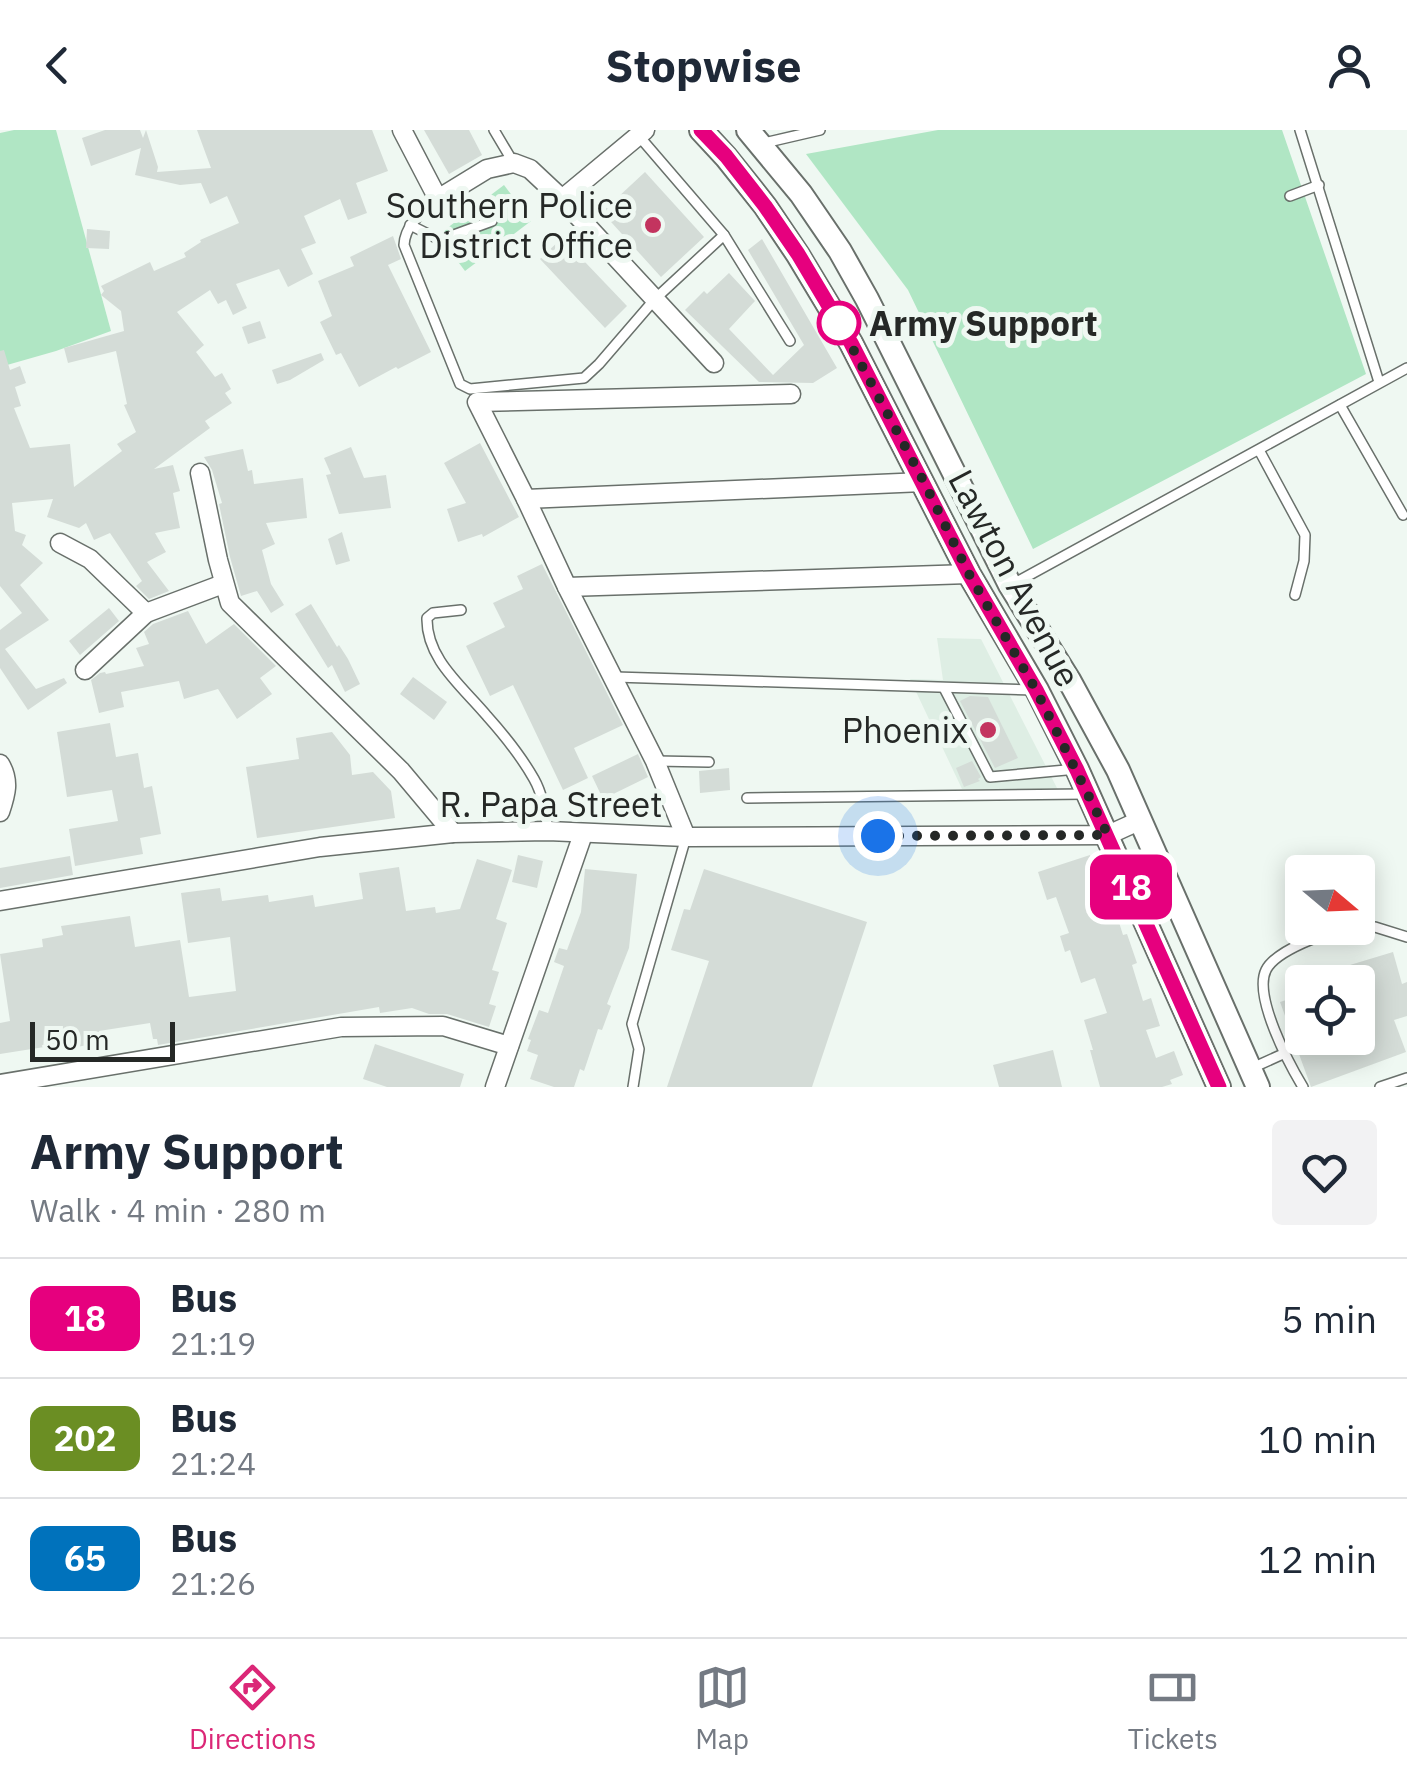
<!DOCTYPE html>
<meta charset="utf-8">
<style>
:root{--surface:#fff;--page:#f2f2f3;--text:#1f2937;--muted:#747a83;--line:#e0e1e3;--accent:#db2777}
body{margin:0;font-family:"IBM Plex Sans",sans-serif;background:var(--page);color:var(--text);height:100vh;display:flex;flex-direction:column;font-size:38px;white-space:nowrap}
*{box-sizing:border-box;margin:0}
p{font-size:32px;color:var(--muted)}
.icon{flex:none;width:55px;height:55px;fill:none;stroke:currentColor;stroke-width:2;stroke-linecap:round;stroke-linejoin:round}
.map{position:relative;height:957px;overflow:hidden}
.side{display:flex;flex-direction:column;background:var(--surface);flex:1}
.side>*{flex:none}
.badge{padding:0 20px;border-radius:15px;font-size:35px;line-height:65px}
.needle{width:65px;rotate:109deg}
.fabs{position:absolute;left:1285px;top:725px;display:grid;gap:20px}
.fabs a{display:grid;place-items:center;width:90px;height:90px;border-radius:10px;background:var(--surface);box-shadow:0 5px 25px #0003;font-size:50px}
.scale{position:absolute;left:30px;bottom:25px;width:145px;box-sizing:border-box;padding-left:10px;border:5px solid #252826;border-top:0;font-size:28px;line-height:35px;white-space:nowrap;color:#252826;-webkit-text-stroke:8px #eff8f2;paint-order:stroke}
.you{position:absolute;width:50px;height:50px;margin:-25px;border:8px solid #fff;border-radius:50%;background:#1a73e8;box-shadow:0 0 0 15px #1a73e833}
.map>.badge{position:absolute;translate:-50% -50%;box-shadow:0 0 0 5px #fff}
.round{display:grid;place-items:center;flex:none;width:105px;height:105px;border-radius:10px;background:var(--page)}
.overview{display:flex;align-items:center;justify-content:space-between;height:170px;padding:0 30px}
h1{font-size:48px;font-weight:700;line-height:75px}
ul{padding:0;list-style:none}
li{display:flex;align-items:center;gap:30px;height:120px;padding:0 30px;border-top:2px solid var(--line)}
li div{flex:1}
li b{display:block;font-size:38px}
li em{font-style:normal}
li .badge{min-width:110px;font-weight:700;text-align:center}
header{display:flex;justify-content:space-between;align-items:center;height:130px;padding:0 30px;background:var(--surface);font-size:45px;font-weight:700}
.menu{display:flex;justify-content:space-around;align-items:center;height:140px;border-top:2px solid var(--line);background:var(--surface);font-size:28px;color:var(--muted)}
.menu a{display:grid;justify-items:center;gap:5px}
.menu .on{color:var(--accent)}
.map>svg:first-child{display:block}
</style>
<header><svg class="icon" aria-label="back" viewBox="0 0 24 24"><path d="M15 5l-7 7 7 7"/></svg>Stopwise<svg class="icon" aria-label="person" viewBox="0 0 24 24"><circle cx="12" cy="8" r="4"/><path d="M4 21q1-7 8-7t8 7"/></svg></header>
<div class="map">
<svg width="1407" height="957" viewBox="0 0 1407 957">
<rect width="100%" height="100%" fill="#eff8f2"/>
<polygon fill="#deeee4" points="937,508 981,509 1058,660 962,659 910,549 943,550"/>
<g fill="#b0e6c4">
<polygon points="14,0 56,0 111,201 56,221 0,237 0,3"/>
<polygon points="938,0 1282,0 1366,244 1033,419 908,160 806,24"/>
<polygon points="504,55 531,91 465,141 438,105"/>
</g>
<g fill="#d4dcd7">
<polygon points="105,0 140,0 143,8 146,0 158,37 157,42 211,38 197,0 372,0 388,41 356,53 367,83 348,90 340,69 304,86 316,113 301,119 313,144 288,157 279,139 236,154 247,178 233,185 226,170 218,174 210,160 177,182 204,215 196,222 215,247 222,243 231,259 225,263 232,273 205,291 210,298 154,339 173,335 180,361 173,363 180,398 155,403 166,422 147,432 169,461 149,469 136,456 142,451 110,403 94,410 86,393 79,398 47,387 53,369 12,373 15,401 26,405 22,415 43,433 20,455 49,490 5,519 36,559 64,548 67,553 28,580 0,538 0,500 22,483 0,456 0,221 4,220 10,240 20,236 26,253 15,257 21,276 14,278 30,318 70,314 74,357 122,321 117,314 136,302 124,275 127,274 116,221 68,233 64,218 124,201 121,181 101,165 104,161 101,156 150,132 154,141 186,127 184,123 201,112 200,110 239,93 227,66 210,74 201,53 180,55 135,45 141,18 91,36 82,8"/>
<polygon points="424,0 469,0 482,25 449,44"/>
<polygon points="645,42 704,107 661,147 602,82"/>
<polygon points="87,99 110,101 109,119 86,118"/>
<polygon points="393,106 401,129 388,135 431,222 398,239 396,237 359,257 341,223 336,225 320,192 332,186 318,151 354,136 350,127"/>
<polygon points="562,108 627,176 605,198 540,129"/>
<polygon points="762,109 837,238 813,253 759,252 685,180 704,161 707,164 729,143 755,171 729,199 773,245 804,215 748,120"/>
<polygon points="260,191 266,208 248,214 242,197"/>
<polygon points="321,223 324,230 290,250 277,254 272,240"/>
<polygon points="480,313 519,387 483,407 482,404 458,412 447,379 466,373 444,333"/>
<polygon points="351,317 364,348 386,345 391,378 339,384 326,345 331,344 324,328"/>
<polygon points="243,319 248,341 252,340 254,354 303,348 307,388 266,393 275,414 262,420 271,454 284,475 271,483 257,461 241,466 230,427 219,374 222,373 212,340 204,327"/>
<polygon points="342,402 350,431 336,435 328,409"/>
<polygon points="542,434 623,595 574,618 588,648 563,660 513,555 490,566 466,516 505,497 493,473 523,459 517,446"/>
<polygon points="311,474 337,517 339,515 348,529 360,554 345,562 332,535 328,538 295,484"/>
<polygon points="109,478 119,491 80,525 69,511"/>
<polygon points="188,481 206,514 234,494 276,536 260,548 272,564 237,589 218,559 184,569 179,551 121,562 124,577 99,583 91,550 100,543 105,542 106,544 144,536 136,518 149,514 144,502 153,494"/>
<polygon points="413,547 447,572 434,590 400,564"/>
<polygon points="970,566 988,567 1018,628 995,638 960,571"/>
<polygon points="110,593 116,627 138,623 144,658 152,656 161,704 140,708 143,724 75,736 69,699 118,691 112,660 67,667 57,602"/>
<polygon points="332,602 350,625 352,645 373,642 391,661 395,688 257,708 246,637 299,629 296,608"/>
<polygon points="638,624 648,647 603,669 592,646"/>
<polygon points="972,631 981,647 978,649 980,651 964,657 956,638"/>
<polygon points="729,638 730,660 700,663 699,641"/>
<polygon points="518,725 543,731 537,758 512,752"/>
<polygon points="1090,725 1112,787 1117,786 1123,805 1127,804 1137,833 1132,835 1143,871 1151,868 1160,896 1146,900 1156,928 1174,921 1183,945 1170,950 1172,954 1162,957 1100,957 1090,920 1093,920 1084,890 1107,883 1095,848 1081,853 1070,820 1065,822 1060,806 1069,803 1056,767 1047,770 1038,742"/>
<polygon points="70,726 73,745 0,758 0,738"/>
<polygon points="477,729 512,740 496,789 507,793 492,840 499,842 489,874 496,876 489,897 447,884 429,884 412,878 380,883 379,877 158,915 157,909 153,909 150,893 99,901 100,913 58,920 57,915 0,924 0,893 10,891 0,824 43,817 42,809 63,805 61,796 130,786 135,817 180,810 189,867 236,861 230,807 188,813 181,763 220,758 222,771 268,765 269,772 313,765 315,777 363,769 359,743 399,737 406,781 435,777 436,783 460,779"/>
<polygon points="585,739 637,744 629,818 607,874 611,876 602,900 598,899 584,941 580,939 574,957 554,957 530,949 538,925 527,921 531,910 528,909 539,880 548,883 564,836 554,832 559,818 567,820 581,782"/>
<polygon points="704,739 867,792 812,957 667,957 709,831 671,820 684,779 690,780"/>
<polygon points="1393,822 1402,854 1407,852 1407,886 1394,890 1406,922 1311,957 1280,872 1302,865 1302,908 1358,908 1358,852 1350,835"/>
<polygon points="375,914 464,944 460,957 387,957 363,949"/>
<polygon points="1053,920 1062,957 999,957 993,935"/>
</g>
<g fill="none" stroke-linecap="round" stroke-linejoin="round">
<defs>
<g id="lane">
<polyline points="494,0 513,32"/>
<polyline points="1300,0 1379,252"/>
<polyline points="638,5 724,105 790,211"/>
<polyline points="764,13 820,0"/>
<polyline points="1290,66 1319,55"/>
<path d="M438,69C423,82 405,94 404,115L460,254L470,259L584,248L599,234L655,169L724,105"/>
<polyline points="410,95 434,107 443,109 492,91"/>
<polyline points="1340,275 1403,385"/>
<polyline points="1259,320 1305,405 1304,431 1295,465"/>
<polyline points="1013,454 1407,238"/>
<path d="M461,480L433,483L427,488C426,529 463,557 487,586C504,605 521,626 534,649C543,665 546,683 548,701"/>
<polyline points="615,547 1034,560"/>
<polyline points="944,558 990,647 1077,639"/>
<polyline points="656,631 709,632"/>
<polyline points="747,668 1086,664"/>
<polyline points="1358,797 1375,797 1407,807"/>
<polyline points="1252,938 1283,924"/>
<polyline points="633,957 639,919 632,894 686,707"/>
<path d="M1303,957C1289,934 1253,866 1266,840C1276,820 1327,802 1348,798"/>
<polyline points="1380,957 1407,948"/>
</g>
<g id="street">
<polyline points="402,0 438,69 487,39 514,33 530,39 562,69 714,233"/>
<polyline points="562,69 645,0"/>
<polyline points="200,343 218,430 230,473 401,641 453,703"/>
<polyline points="526,369 923,352"/>
<polyline points="60,413 90,429 146,483 223,454"/>
<polyline points="567,457 969,444"/>
<polyline points="85,540 146,483"/>
<path d="M0,634C10,651 6,664 0,682"/>
<polyline points="686,707 655,631 567,457 526,369 477,272 791,264"/>
<polyline points="0,771 320,717 453,703 548,701 686,707 1108,705 1141,690"/>
<polyline points="0,954 341,897 443,896 509,916"/>
<polyline points="495,957 583,704"/>
</g>
<g id="secondary">
<polyline points="701,0 726,27 765,76 798,125 851,213 969,444 1037,560 1077,639 1219,957"/>
<polyline points="748,0 801,64 840,121 867,169 1010,455 1069,550 1118,640 1258,957"/>
</g>
</defs>
<use href="#lane" stroke="#69706b" stroke-width="12"/>
<use href="#street" stroke="#69706b" stroke-width="21"/>
<use href="#secondary" stroke="#69706b" stroke-width="26"/>
<use href="#lane" stroke="#fff" stroke-width="9"/>
<use href="#street" stroke="#fff" stroke-width="18"/>
<use href="#secondary" stroke="#fff" stroke-width="22"/>
</g>
<g fill="none" stroke-linecap="round" stroke-linejoin="round">
<defs>
<polyline id="line" points="701,0 726,26 765,76 798,124 851,213 969,444 1036,560 1077,640 1219,957"/>
</defs>
<use href="#line" stroke="#fff" stroke-width="22"/>
<use href="#line" stroke="#e6007e" stroke-width="15"/>
<polyline stroke="#252826" stroke-width="10" stroke-dasharray="0 18" points="839,193 838,191 924,352 969,444 1036,560 1108,705 878,706"/>
</g>
<g fill="#c3345f" stroke="#eff8f2" stroke-width="4">
<circle cx="653" cy="95" r="10"/>
<circle cx="988" cy="600" r="10"/>
</g>
<circle fill="#fff" stroke="#e6007e" stroke-width="5" cx="839" cy="193" r="20"/>
<g text-anchor="middle" dominant-baseline="central" stroke-width="10" stroke-linejoin="round" paint-order="stroke">
<g font-size="35" fill="#252826" stroke="#eff8f2" text-anchor="end">
<text x="633" y="75">Southern Police<tspan x="633" dy="40">District Office</tspan></text>
<text x="968" y="600">Phoenix</text>
</g>
<g font-size="35" font-weight="bold" fill="#252826" stroke="#eff8f2" text-anchor="start">
<text x="869" y="193">Army Support</text>
</g>
<g font-size="35" fill="#252826" stroke="#eff8f2">
<text transform="translate(1015 448) rotate(62)">Lawton Avenue</text>
<text x="551" y="674">R. Papa Street</text>
</g>
</g>
</svg>
<div class="fabs">
<a><svg class="needle" viewBox="-14 -14 28 28"><path d="M0-13l5 13h-10z" fill="#e53935"/><path d="M0 13l5-13h-10z" fill="#747a83"/></svg></a>
<a><svg class="icon" aria-label="locate" viewBox="0 0 24 24"><circle cx="12" cy="12" r="6"/><path d="M12 2v4M12 18v4M2 12h4M18 12h4"/></svg></a>
</div>
<div class="scale">50 m</div>
<div class="you" style="left:878px;top:706px"></div>
<b class="badge" style="left:1131px;top:757px;background:#e6007e;color:#fff">18</b>
</div>
<section class="side">
<div class="overview"><div><h1>Army Support</h1><p>Walk · 4 min · 280 m</p></div><a class="round"><svg class="icon" aria-label="heart" viewBox="0 0 24 24"><path d="M12 20l-8-8c-3-5 5-10 8-4 3-6 11-1 8 4z"/></svg></a></div>
<ul>
<li><span class="badge" style="background:#e6007e;color:#fff">18</span><div><b>Bus</b><p>21:19</p></div><em>5 min</em></li>
<li><span class="badge" style="background:#6b8e23;color:#fff">202</span><div><b>Bus</b><p>21:24</p></div><em>10 min</em></li>
<li><span class="badge" style="background:#0072bc;color:#fff">65</span><div><b>Bus</b><p>21:26</p></div><em>12 min</em></li>
</ul>
</section>
<nav class="menu">
<a class="on"><svg class="icon" aria-label="directions" viewBox="0 0 24 24"><path d="M12 3l9 9-9 9-9-9zM9 14v-3h6M13 9l2 2-2 2"/></svg>Directions</a>
<a><svg class="icon" aria-label="map" viewBox="0 0 24 24"><path d="M3 6l6-2 6 2 6-2v14l-6 2-6-2-6 2zM9 4v14M15 6v14"/></svg>Map</a>
<a><svg class="icon" aria-label="tickets" viewBox="0 0 24 24"><path d="M3 7h18v10H3zM15 7v10"/></svg>Tickets</a>
</nav>
